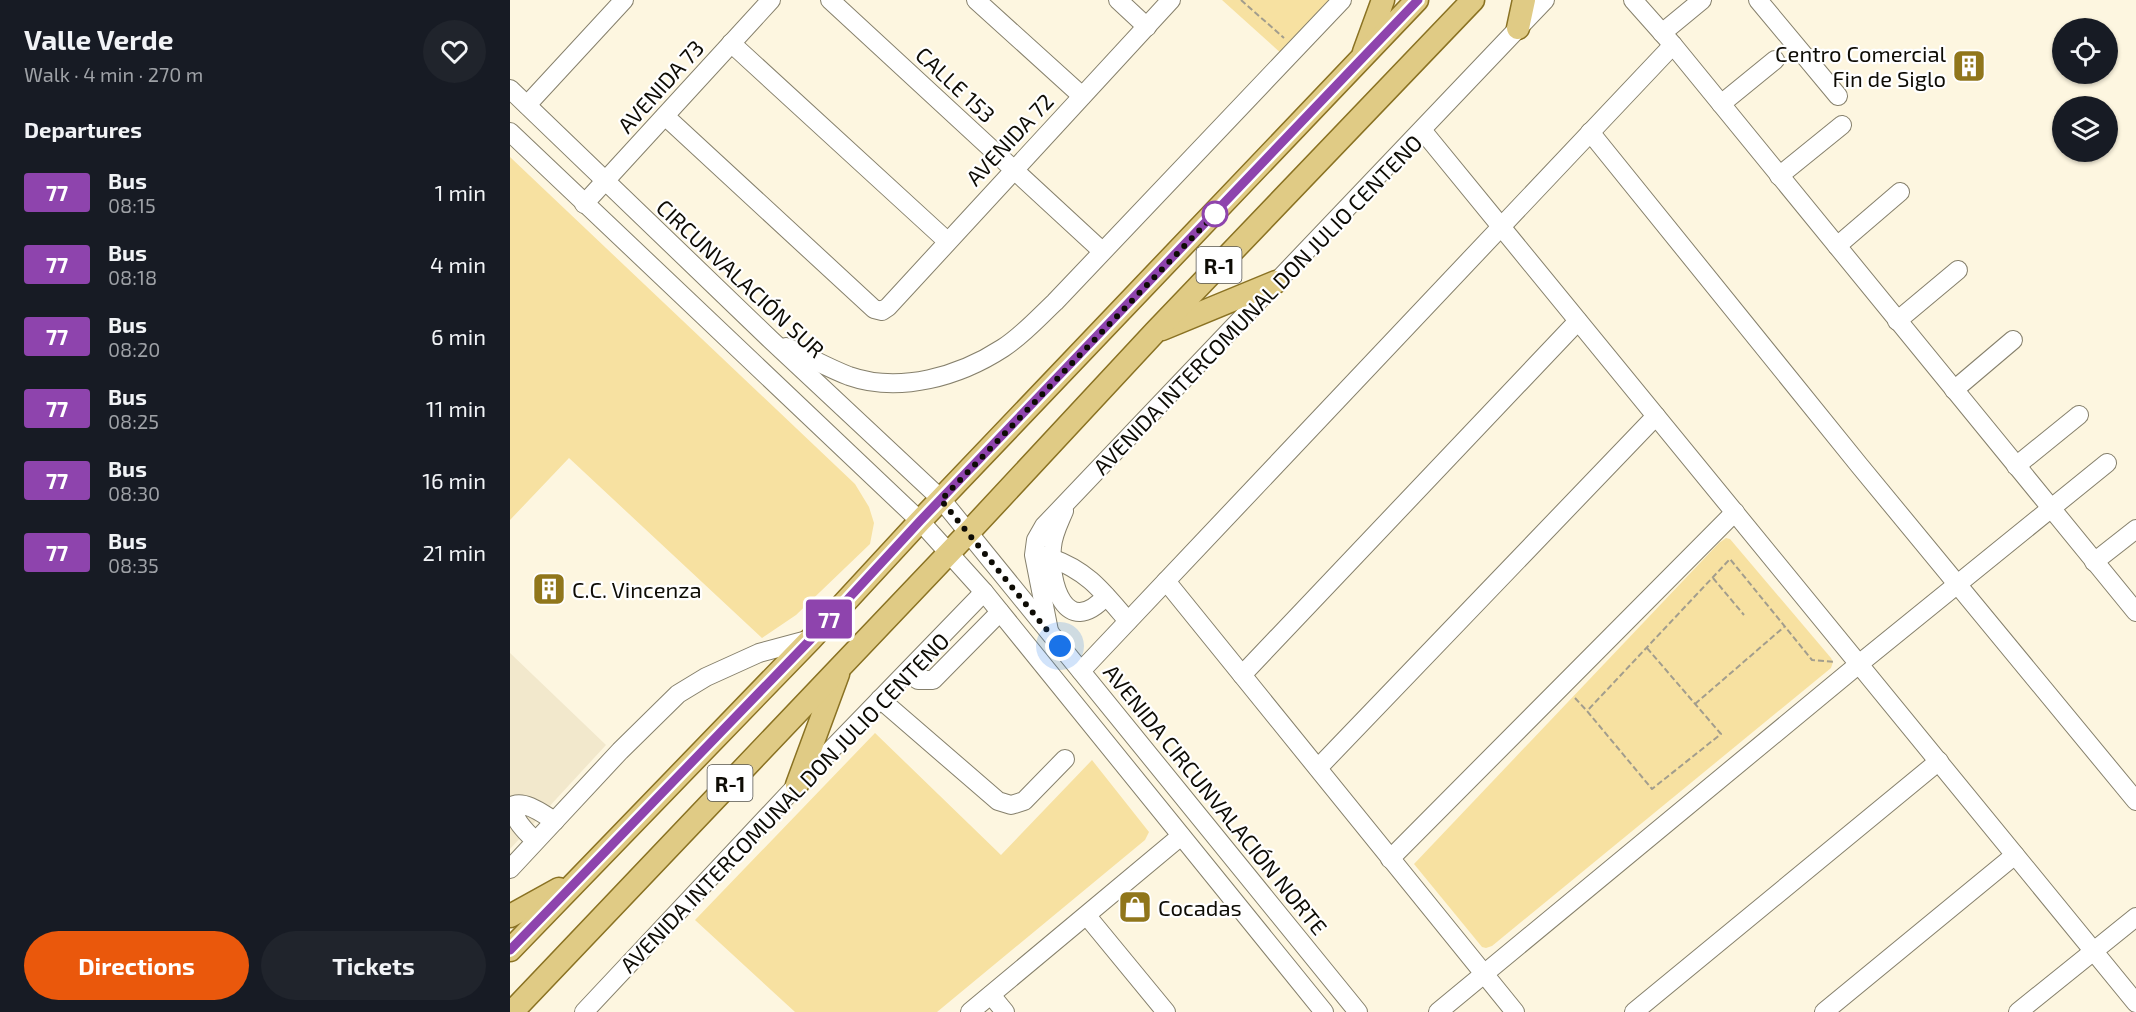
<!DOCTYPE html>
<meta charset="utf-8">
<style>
:root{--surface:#171b24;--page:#20242c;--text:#f1f3f6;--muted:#9ea1a6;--accent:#ea580c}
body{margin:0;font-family:"Exo 2",sans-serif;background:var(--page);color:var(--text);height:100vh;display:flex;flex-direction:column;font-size:22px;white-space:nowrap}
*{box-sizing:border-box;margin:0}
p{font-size:20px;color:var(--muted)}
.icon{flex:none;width:33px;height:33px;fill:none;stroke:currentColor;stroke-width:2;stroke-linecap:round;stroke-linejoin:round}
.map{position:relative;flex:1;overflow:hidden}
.sheet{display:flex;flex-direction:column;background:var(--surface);width:510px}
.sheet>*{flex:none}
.badge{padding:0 12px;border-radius:4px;font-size:21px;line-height:39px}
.tools{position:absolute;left:1542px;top:18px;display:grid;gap:12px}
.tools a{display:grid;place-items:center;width:66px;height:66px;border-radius:50%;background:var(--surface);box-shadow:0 2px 4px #0004;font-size:30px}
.you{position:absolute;width:30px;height:30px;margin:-15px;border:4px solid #fff;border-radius:50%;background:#1a73e8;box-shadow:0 0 0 9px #1a73e833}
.map>.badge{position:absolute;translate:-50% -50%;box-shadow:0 0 0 3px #fff}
h2{padding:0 24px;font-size:22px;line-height:54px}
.round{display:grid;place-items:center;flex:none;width:63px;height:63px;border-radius:32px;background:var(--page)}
.summary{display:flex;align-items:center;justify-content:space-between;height:102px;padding:0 24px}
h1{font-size:28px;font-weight:700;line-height:45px}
.button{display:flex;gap:12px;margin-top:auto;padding:12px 24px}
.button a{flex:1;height:69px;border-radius:36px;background:var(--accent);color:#fff;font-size:24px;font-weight:700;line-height:69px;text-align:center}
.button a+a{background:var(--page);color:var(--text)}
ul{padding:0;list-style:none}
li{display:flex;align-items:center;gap:18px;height:72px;padding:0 24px}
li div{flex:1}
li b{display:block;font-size:22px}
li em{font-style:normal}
li .badge{min-width:66px;font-weight:700;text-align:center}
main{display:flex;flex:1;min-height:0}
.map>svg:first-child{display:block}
</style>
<main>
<section class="sheet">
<div class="summary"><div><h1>Valle Verde</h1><p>Walk · 4 min · 270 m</p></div><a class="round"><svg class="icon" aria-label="heart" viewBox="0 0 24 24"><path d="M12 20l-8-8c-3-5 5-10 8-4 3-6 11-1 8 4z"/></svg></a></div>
<h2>Departures</h2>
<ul>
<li><span class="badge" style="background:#8e44ad;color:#fff">77</span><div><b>Bus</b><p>08:15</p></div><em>1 min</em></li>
<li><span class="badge" style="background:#8e44ad;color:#fff">77</span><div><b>Bus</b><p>08:18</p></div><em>4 min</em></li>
<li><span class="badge" style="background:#8e44ad;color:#fff">77</span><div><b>Bus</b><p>08:20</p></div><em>6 min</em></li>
<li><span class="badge" style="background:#8e44ad;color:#fff">77</span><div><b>Bus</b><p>08:25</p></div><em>11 min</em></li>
<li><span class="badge" style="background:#8e44ad;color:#fff">77</span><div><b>Bus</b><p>08:30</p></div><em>16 min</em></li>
<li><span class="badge" style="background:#8e44ad;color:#fff">77</span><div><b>Bus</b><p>08:35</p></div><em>21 min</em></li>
</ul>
<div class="button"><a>Directions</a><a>Tickets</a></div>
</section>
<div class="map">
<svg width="1626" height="1012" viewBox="0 0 1626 1012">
<rect width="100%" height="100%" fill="#fdf6e0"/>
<polygon fill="#f2e8cc" points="0,653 96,745 0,849"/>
<g fill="#f7e1a1">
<polygon points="712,0 824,0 773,55"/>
<polygon points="0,157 345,484 359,507 364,523 360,544 286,615 252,638 59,458 0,520"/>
<polygon points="1216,538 1220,539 1321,658 1323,662 1321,668 982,946 976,948 972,947 904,864 1209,543"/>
<polygon points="365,733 491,855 582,760 639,832 635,840 427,1012 285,1012 185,920"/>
</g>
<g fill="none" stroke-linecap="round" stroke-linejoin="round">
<defs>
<g id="minor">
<polyline points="320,0 592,251"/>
<polyline points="466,0 572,96"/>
<polyline points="608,0 637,27"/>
<polyline points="1123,0 1163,45 1626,612"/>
<polyline points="1248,0 1328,96"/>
<polyline points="1152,33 1192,0"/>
<polyline points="221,43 437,241"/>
<polyline points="0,89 261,340 431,499 848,1012"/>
<polyline points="1211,104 1265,60"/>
<polyline points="17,105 114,0"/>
<polyline points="155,116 364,309 372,311 378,307 661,0"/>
<polyline points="912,130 1626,1003"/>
<polyline points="0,132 410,521 474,592 814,1012"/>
<polyline points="1080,132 1349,465 1626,801"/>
<polyline points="1269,176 1332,125"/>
<polyline points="74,204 261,0"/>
<polyline points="1327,246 1390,192"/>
<polyline points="1387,321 1448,270"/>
<path d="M276,347C297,356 318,368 339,376C390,394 450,376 493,348C512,336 529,317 545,302L832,0"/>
<polyline points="1444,390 1503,340"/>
<polyline points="1506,466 1569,415"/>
<path d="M554,511C549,523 543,534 542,547C538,583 556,640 596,596"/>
<path d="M541,558C578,571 593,592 618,621"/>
<polyline points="1584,562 1626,529"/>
<polyline points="656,581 1005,1012"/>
<polyline points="539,631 524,555 526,540 534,526 1035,0"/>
<polyline points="571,671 1163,45"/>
<polyline points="397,672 408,680 423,680 490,612"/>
<polyline points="732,675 1068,321"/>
<polyline points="370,699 488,801 501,805 514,801 555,759"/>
<polyline points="808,768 1146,416"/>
<path d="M25,841C16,831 2,820 4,805C17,801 34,815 45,821"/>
<polyline points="880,859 1225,512"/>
<polyline points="0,869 110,751 168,694 196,677 249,653 301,639"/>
<polyline points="577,916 656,1012"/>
<polyline points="481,995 495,1012"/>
<polyline points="74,1012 287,785 474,592"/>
<polyline points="460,1012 671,836"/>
<polyline points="928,1012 1349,664 1597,463"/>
<polyline points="1124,1012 1429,761"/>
<polyline points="1314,1012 1505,855"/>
<polyline points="1508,1012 1626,917"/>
</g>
<g id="major">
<polyline points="1008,28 1014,0"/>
<polyline points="854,52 873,0"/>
<polyline points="652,329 766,282"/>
<polyline points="287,785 328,674"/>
<polyline points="0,916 49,889"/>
<polyline points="0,950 301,639 410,521 907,0"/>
<polyline points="2,1012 458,533 645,332 963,0"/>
</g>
</defs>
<use href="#minor" stroke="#86806c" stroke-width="20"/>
<use href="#major" stroke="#8a7223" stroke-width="25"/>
<g stroke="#a29d8d" stroke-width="2" stroke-dasharray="6 3" stroke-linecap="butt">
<polyline points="731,0 774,38"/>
<polyline points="1203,578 1234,615"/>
<polyline points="1137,648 1211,734 1142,789 1077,711 1220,559 1302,660 1325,662"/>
<polyline points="1065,698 1077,711"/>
<polyline points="1185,704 1274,627"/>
</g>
<use href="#minor" stroke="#fff" stroke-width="18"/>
<use href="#major" stroke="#e0cb85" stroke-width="22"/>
</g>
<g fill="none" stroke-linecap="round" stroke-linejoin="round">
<defs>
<polyline id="line" points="0,950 301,639 410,521 908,0"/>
</defs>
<use href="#line" stroke="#fff" stroke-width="14"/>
<use href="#line" stroke="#8e44ad" stroke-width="9"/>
<polyline stroke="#0e0c05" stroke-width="6" stroke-dasharray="0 10.8" points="550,646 431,500 705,214"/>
</g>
<defs>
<symbol id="building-square" viewBox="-11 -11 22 22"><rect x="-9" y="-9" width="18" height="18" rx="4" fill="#90761b" stroke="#fff"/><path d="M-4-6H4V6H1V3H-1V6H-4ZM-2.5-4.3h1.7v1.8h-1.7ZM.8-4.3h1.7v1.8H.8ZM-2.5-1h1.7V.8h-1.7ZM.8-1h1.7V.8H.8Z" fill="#fff"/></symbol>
<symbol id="shop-square" viewBox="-11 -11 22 22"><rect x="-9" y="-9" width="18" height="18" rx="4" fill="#90761b" stroke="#fff"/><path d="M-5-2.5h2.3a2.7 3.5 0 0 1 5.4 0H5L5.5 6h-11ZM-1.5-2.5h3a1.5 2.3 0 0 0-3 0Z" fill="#fff"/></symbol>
</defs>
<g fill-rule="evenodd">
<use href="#building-square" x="1440" y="47" width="38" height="38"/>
<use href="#building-square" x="20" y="570" width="38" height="38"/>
<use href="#shop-square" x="606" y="888" width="38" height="38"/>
</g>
<circle fill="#fff" stroke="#8e44ad" stroke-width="3" cx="705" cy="214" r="12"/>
<g text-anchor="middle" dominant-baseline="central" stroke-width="4.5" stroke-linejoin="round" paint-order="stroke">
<g fill="#fff" stroke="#565550" stroke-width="1.5">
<rect x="686.5" y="247" width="45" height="36" rx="4.5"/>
<rect x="197.5" y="765" width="45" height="36" rx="4.5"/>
</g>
<g font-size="21" font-weight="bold" fill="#0e0c05">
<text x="709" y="265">R-1</text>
<text x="220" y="783">R-1</text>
</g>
<g font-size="22" fill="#0e0c05" stroke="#fff" text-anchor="start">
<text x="1436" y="53" text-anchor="end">Centro Comercial<tspan x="1436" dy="25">Fin de Siglo</tspan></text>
<text x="62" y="589">C.C. Vincenza</text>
<text x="648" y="907">Cocadas</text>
</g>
<g font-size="22" fill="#0e0c05" stroke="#fff">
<text transform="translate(446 84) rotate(43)">CALLE 153</text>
<text transform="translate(150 86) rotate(-48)">AVENIDA 73</text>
<text transform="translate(499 139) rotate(-47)">AVENIDA 72</text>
<text transform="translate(231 278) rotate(43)">CIRCUNVALACIÓN SUR</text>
<text transform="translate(747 304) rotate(-46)">AVENIDA INTERCOMUNAL DON JULIO CENTENO</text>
<text transform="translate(706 799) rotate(51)">AVENIDA CIRCUNVALACIÓN NORTE</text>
<text transform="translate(274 802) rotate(-46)">AVENIDA INTERCOMUNAL DON JULIO CENTENO</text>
</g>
</g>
</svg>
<div class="tools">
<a><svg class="icon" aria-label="locate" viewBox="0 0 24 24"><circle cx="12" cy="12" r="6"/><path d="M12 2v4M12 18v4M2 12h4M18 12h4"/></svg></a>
<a><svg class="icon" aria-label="layers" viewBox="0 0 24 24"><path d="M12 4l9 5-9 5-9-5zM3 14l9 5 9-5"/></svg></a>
</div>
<div class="you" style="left:550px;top:646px"></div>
<b class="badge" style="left:319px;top:619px;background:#8e44ad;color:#fff">77</b>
</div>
</main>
